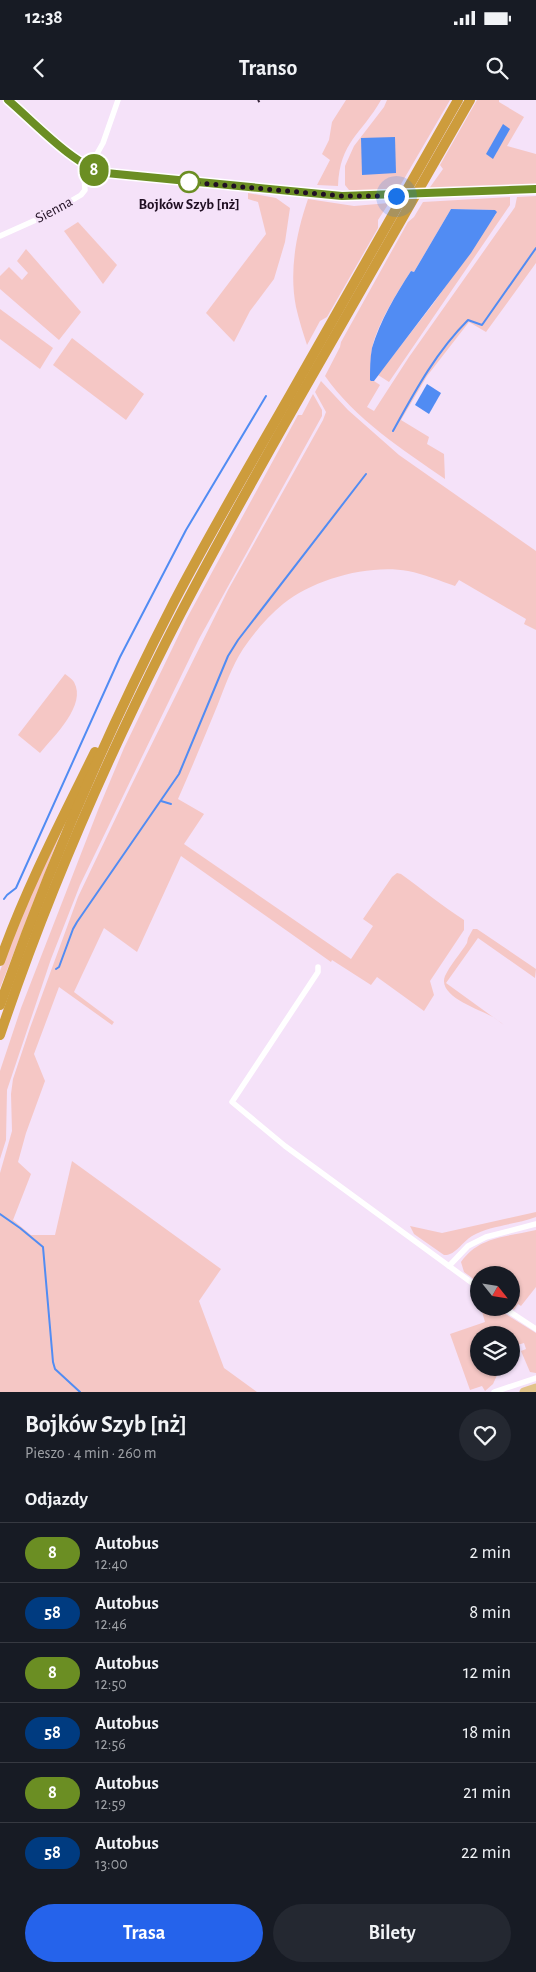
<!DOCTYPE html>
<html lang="pl">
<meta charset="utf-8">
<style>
:root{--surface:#171b24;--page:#242831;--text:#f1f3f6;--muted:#9ea1a6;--line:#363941;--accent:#2563eb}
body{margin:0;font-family:"Alegreya Sans",sans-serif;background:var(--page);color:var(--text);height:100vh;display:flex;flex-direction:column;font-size:19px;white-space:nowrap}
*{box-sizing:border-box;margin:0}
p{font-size:16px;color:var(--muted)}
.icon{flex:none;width:28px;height:28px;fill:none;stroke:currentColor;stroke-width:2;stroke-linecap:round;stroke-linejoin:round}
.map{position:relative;height:1292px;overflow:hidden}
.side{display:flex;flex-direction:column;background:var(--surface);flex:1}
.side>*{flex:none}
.badge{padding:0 10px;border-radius:16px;font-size:18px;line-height:32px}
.needle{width:32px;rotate:120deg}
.controls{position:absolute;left:470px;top:1166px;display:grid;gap:10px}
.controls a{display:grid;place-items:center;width:50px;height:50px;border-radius:50%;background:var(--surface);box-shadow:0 1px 4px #0004;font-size:25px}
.you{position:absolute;width:25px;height:25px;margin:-12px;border:4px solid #fff;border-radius:50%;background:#1a73e8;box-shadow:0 0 0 8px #1a73e833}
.map>.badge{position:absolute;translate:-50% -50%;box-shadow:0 0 0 2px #fff}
h2{padding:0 25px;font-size:19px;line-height:45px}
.round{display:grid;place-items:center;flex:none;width:52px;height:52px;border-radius:26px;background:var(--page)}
.head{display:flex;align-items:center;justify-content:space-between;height:85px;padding:0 25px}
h1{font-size:24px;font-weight:600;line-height:38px}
.button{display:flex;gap:10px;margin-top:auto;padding:10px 25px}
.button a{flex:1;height:58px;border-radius:30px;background:var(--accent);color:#fff;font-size:20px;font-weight:600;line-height:58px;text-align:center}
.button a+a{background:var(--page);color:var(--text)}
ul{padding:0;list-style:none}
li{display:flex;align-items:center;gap:15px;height:60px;padding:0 25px;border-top:1px solid var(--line)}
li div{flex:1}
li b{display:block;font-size:19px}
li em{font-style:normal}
li .badge{min-width:55px;font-weight:700;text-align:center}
.status{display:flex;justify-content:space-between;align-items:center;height:35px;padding:0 25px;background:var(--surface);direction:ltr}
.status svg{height:14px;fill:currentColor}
header{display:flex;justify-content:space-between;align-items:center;height:65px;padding:0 25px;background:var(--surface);font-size:22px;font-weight:600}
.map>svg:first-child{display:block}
</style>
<div class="status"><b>12:38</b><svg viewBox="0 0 49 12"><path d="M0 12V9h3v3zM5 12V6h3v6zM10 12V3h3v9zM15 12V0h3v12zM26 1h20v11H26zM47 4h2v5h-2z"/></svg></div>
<header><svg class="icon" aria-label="back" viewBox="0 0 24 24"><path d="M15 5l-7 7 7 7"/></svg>Transo<svg class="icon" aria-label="search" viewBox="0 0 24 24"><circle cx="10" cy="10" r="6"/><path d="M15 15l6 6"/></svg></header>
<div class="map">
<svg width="536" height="1292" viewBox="0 0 536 1292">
<rect width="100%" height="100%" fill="#f5e2f9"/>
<g fill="#f5c7c5">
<path d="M346,0H381C361,35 340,41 338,86L317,85L330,60L322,54L329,40L332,22Z"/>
<polygon points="387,0 450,0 397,91 349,90 345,85 345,66 354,46 384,7"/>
<polygon points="477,0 499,0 499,2 524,17 507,46 536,54 536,85 428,90 443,69 440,65"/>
<polygon points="248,93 276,98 290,108 285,142 274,179 250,211 234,242 206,213 266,134 258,102 248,99"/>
<path d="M536,96V163L486,232L469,222L427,276L401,320L429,337L427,344L444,354L445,379C403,350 354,318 325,276L340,247L341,242L408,122L414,117L423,102L510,97V105L389,282L378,275L433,204L496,114L495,110L451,109L414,172L411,171C397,193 377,224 372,249C370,259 371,271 371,281H374L380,285L367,307L374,311L409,257L515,107L517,97Z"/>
<path d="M308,99L354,106L389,103L378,120V128L327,217L320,221L307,245C303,233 299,220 296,207C289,171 296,134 308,99Z"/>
<polygon points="78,122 117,165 103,184 64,131"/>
<polygon points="26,149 81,212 59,240 0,189 0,176 9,167 22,180 28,173 17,161"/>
<polygon points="0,209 53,248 40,269 0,239"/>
<polygon points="72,238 144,294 126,320 53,265"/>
<path d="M321,281L348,310L399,355L536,451V530L524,524L526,519L459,480L455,486C440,481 424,474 408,471C369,464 314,479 283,504C268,516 254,533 243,549C232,566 225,586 218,604C205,636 192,667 178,699L204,714L184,744L351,859L373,826L363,819L392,777L397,773L401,774C422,789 442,806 464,820V830L430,881L434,895L424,911L377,877L371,885L332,860L331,862L181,756L137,852L104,828L74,892L114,922L112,925L59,887L34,954L45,981L26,1033L18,1062L31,1074L13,1120L31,1135H55L72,1061L221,1169L199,1201L224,1268L257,1292H0V1073L12,1031L11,994L13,979L30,928L78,797L130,688L228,490L323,320L326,312L315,292Z"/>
<polygon points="313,294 322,310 322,316 199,539 80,785 51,859 7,990 6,1040 0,1059 0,971 21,908 98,710 124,648 187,518 298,315 302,315"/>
<path d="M65,574C68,576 72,579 74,582C87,605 54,636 40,653L18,635Z"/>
<polygon points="64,724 0,888 0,871 22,813"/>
<path d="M473,829H477L536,869L535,878L478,838L446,883L504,925C500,922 495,918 491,916C478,909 437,896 445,876C450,865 460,854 467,843L468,838Z"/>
<path d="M536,1112V1117C515,1125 491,1125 472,1136C462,1142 455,1156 444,1155L414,1134L410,1126L442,1133Z"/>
<path d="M536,1130V1187L521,1206L518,1204L514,1210L511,1207V1175H479V1183L464,1172L461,1162C479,1136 507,1137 536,1130Z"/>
<polygon points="481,1208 496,1208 536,1233 536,1273 530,1272 521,1251 526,1249 524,1243 511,1247 511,1235 479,1235 479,1259 477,1260 479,1268 486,1268 488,1272 498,1268 499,1271 493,1284 485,1291 482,1286 470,1290 450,1234 485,1222"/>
</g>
<g fill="#518cf3">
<polygon points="503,24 510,29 493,59 486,54"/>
<polygon points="395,37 396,73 362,75 361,38"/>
<path d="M451,109L495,110L497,112L471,153L374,281H371L370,280C370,270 370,258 372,248C380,221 396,194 411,171L414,172Z"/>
<polygon points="427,284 441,293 429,314 415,305"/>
</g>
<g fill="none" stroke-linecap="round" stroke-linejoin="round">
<g stroke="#518cf3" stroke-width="2">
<path d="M393,331C415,291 436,252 468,220L482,225L536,148"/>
<polyline points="161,701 171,704"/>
<polyline points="4,799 7,795 16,788 120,557 186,430 266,296"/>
<polyline points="56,869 59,867 73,829 77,822 179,674 228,556 238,540 366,374"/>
<polyline points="0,1114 20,1128 43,1147 53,1262 55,1269 80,1292"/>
</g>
<g stroke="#fff" stroke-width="5.5">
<polyline points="0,136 47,115 81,95 85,90 84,77 103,43 118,0"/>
<polyline points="318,867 318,872 232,1002 285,1046 479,1188"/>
<polyline points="449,1166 468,1146 486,1137 536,1124"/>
<polyline points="504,1208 536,1229"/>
<polyline points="494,1292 536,1278"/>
</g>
<path stroke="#fff" stroke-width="7" d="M8,0C33,22 75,67 106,73L342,96L536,89"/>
<polyline stroke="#e1c48a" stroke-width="9" points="524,1292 536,1288"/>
<g stroke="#cd9c3c" stroke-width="10">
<path d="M0,861C26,788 61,721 95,652"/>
<path d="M0,905C49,767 107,632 174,502C210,433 250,365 289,297C345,198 402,99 458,0"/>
<path d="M0,935C45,801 102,669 166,542C207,461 252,381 297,302C355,201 412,101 470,0"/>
</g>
<polyline stroke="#37263a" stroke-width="2" stroke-dasharray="2.5 5" stroke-linecap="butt" points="258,0 260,3"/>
</g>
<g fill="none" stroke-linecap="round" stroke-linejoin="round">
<defs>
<path id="line" d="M8,0C34,22 75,67 106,73L342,96L536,89"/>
</defs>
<use href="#line" stroke="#fff" stroke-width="11"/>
<use href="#line" stroke="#6b8e23" stroke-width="8"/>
<polyline stroke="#200f23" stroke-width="5" stroke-dasharray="0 9" points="189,82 342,96 396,96"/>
</g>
<circle fill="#fff" stroke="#6b8e23" stroke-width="2.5" cx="189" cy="82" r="10"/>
<g text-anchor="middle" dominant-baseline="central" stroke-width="4.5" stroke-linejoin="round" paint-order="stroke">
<g font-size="15" font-weight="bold" fill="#200f23" stroke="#f5e2f9">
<text x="189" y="104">Bojków Szyb [nż]</text>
</g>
<g font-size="15" fill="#200f23" stroke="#f5e2f9">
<text transform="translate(54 110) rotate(-28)">Sienna</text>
</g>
</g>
</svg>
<div class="controls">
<a><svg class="needle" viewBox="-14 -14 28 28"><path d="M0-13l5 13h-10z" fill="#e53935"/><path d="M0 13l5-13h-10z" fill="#9ea1a6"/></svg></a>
<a><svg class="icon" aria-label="layers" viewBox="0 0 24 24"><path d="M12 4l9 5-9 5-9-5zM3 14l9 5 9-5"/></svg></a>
</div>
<div class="you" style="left:396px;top:96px"></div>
<b class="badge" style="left:94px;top:70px;background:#6b8e23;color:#fff">8</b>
</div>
<section class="side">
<div class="head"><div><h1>Bojków Szyb [nż]</h1><p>Pieszo · 4 min · 260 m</p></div><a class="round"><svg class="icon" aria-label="heart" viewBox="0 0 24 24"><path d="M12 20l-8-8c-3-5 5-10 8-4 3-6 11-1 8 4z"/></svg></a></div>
<h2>Odjazdy</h2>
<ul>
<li><span class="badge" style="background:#6b8e23;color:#fff">8</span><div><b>Autobus</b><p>12:40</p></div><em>2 min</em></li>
<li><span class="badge" style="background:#003b80;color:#fff">58</span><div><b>Autobus</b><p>12:46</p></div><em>8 min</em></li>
<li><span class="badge" style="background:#6b8e23;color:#fff">8</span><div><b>Autobus</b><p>12:50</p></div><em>12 min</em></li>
<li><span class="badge" style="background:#003b80;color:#fff">58</span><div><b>Autobus</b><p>12:56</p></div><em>18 min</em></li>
<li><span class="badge" style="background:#6b8e23;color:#fff">8</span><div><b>Autobus</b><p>12:59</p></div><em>21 min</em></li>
<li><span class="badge" style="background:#003b80;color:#fff">58</span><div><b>Autobus</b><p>13:00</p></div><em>22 min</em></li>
</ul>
<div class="button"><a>Trasa</a><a>Bilety</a></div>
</section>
